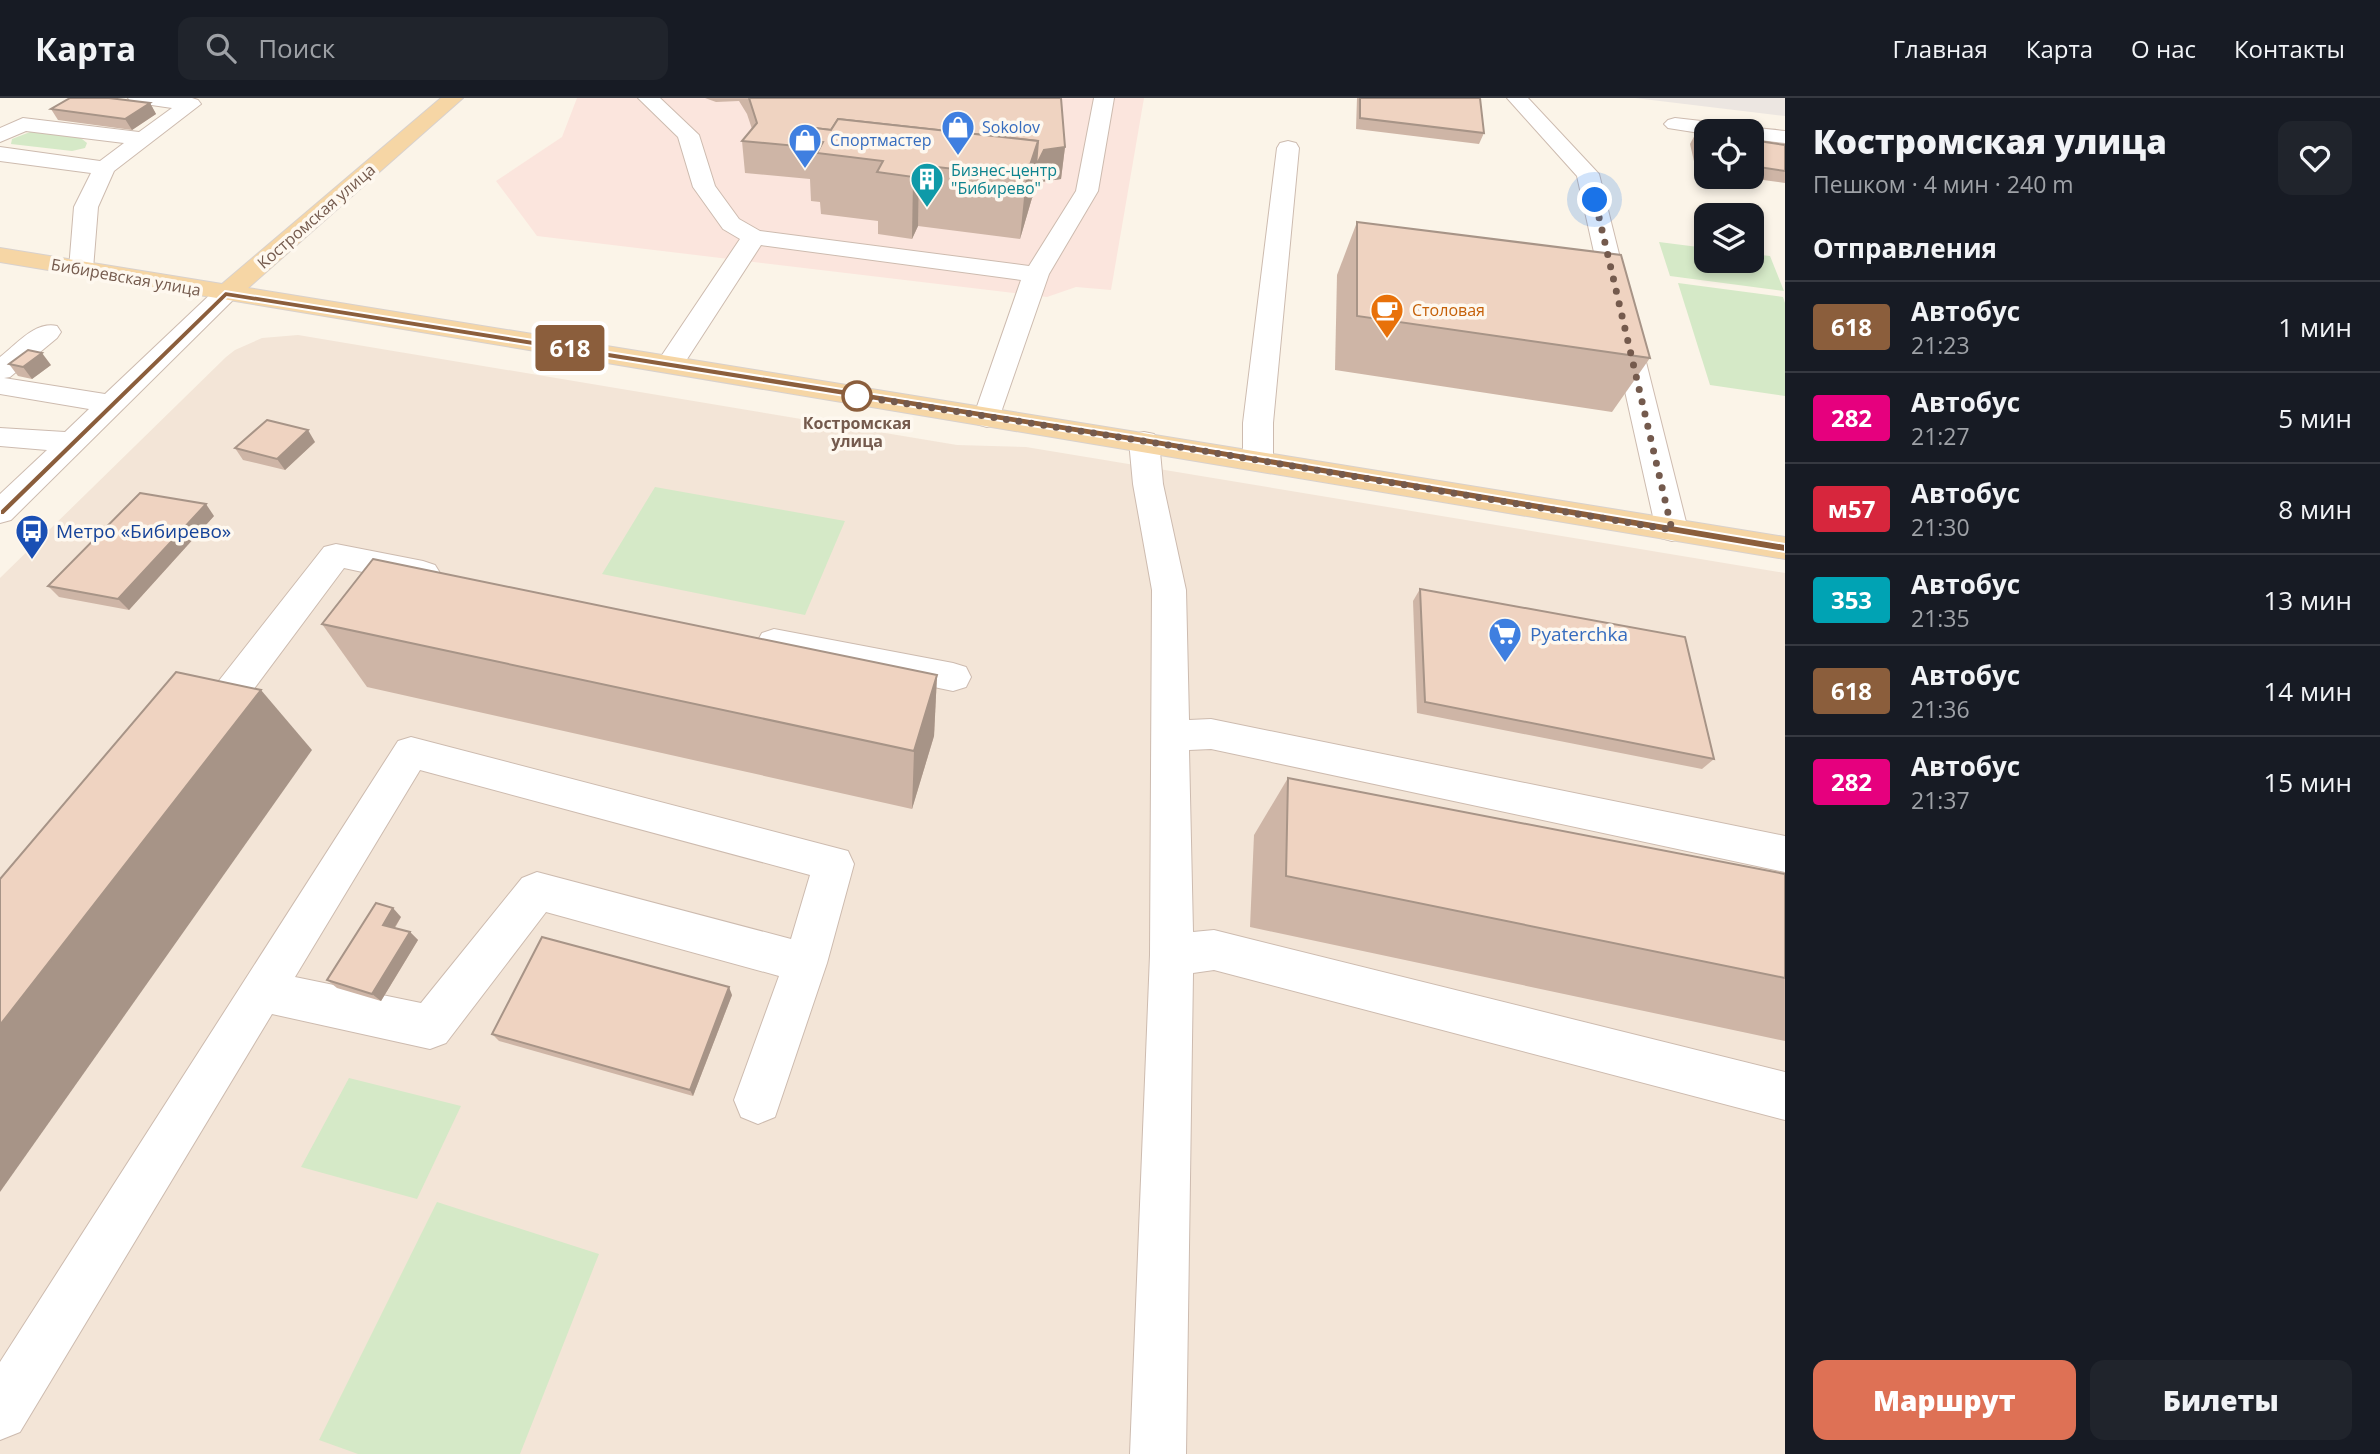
<!DOCTYPE html>
<html lang="ru">
<meta charset="utf-8">
<style>
:root{--surface:#171b24;--page:#20242c;--text:#f1f3f6;--muted:#9ea1a6;--line:#363941;--accent:#de7155}
body{margin:0;font-family:"Open Sans",sans-serif;background:var(--page);color:var(--text);height:100vh;display:flex;flex-direction:column;font-size:26px;white-space:nowrap}
*{box-sizing:border-box;margin:0}
p{font-size:23px;color:var(--muted)}
.icon{flex:none;width:38px;height:38px;fill:none;stroke:currentColor;stroke-width:2;stroke-linecap:round;stroke-linejoin:round}
.map{position:relative;flex:1;overflow:hidden}
.side{display:flex;flex-direction:column;background:var(--surface);width:595px}
.side>*{flex:none}
.badge{padding:0 14px;border-radius:5px;font-size:24px;line-height:46px}
.buttons{position:absolute;left:1694px;top:21px;display:grid;gap:14px}
.buttons a{display:grid;place-items:center;width:70px;height:70px;border-radius:14px;background:var(--surface);box-shadow:0 4px 10px #0003;font-size:35px}
.you{position:absolute;width:35px;height:35px;margin:-18px;border:5px solid #fff;border-radius:50%;background:#1a73e8;box-shadow:0 0 0 10px #1a73e833}
.map>.badge{position:absolute;translate:-50% -50%;box-shadow:0 0 0 4px #fff}
h2{padding:0 28px;font-size:26px;line-height:63px}
.round{display:grid;place-items:center;flex:none;width:74px;height:74px;border-radius:14px;background:var(--page)}
.headline{display:flex;align-items:center;justify-content:space-between;height:119px;padding:0 28px}
h1{font-size:33px;font-weight:800;line-height:52px}
.cta{display:flex;gap:14px;margin-top:auto;padding:14px 28px}
.cta a{flex:1;height:80px;border-radius:14px;background:var(--accent);color:#fff;font-size:28px;font-weight:800;line-height:80px;text-align:center}
.cta a+a{background:var(--page);color:var(--text)}
ul{padding:0;list-style:none}
li{display:flex;align-items:center;gap:21px;height:91px;padding:0 28px;border-top:2px solid var(--line)}
li div{flex:1}
li b{display:block;font-size:26px}
li em{font-style:normal}
li .badge{min-width:77px;font-weight:700;text-align:center}
header{display:flex;align-items:center;gap:42px;box-sizing:border-box;height:98px;padding:0 35px;background:var(--surface);border-bottom:2px solid var(--line)}
header strong{font-size:33px}
nav{display:flex;gap:38px;margin-inline-start:auto;font-size:24px}
.search{width:490px;height:63px;background:var(--page);display:flex;align-items:center;gap:18px;box-sizing:border-box;padding:0 24px;border-radius:14px;color:var(--muted);font-size:26px}
main{display:flex;flex:1;min-height:0}
.map>svg:first-child{display:block}
</style>
<header>
<strong>Карта</strong>
<div class="search"><svg class="icon" aria-label="search" viewBox="0 0 24 24"><circle cx="10" cy="10" r="6"/><path d="M15 15l6 6"/></svg>Поиск</div>
<nav><a>Главная</a><a>Карта</a><a>О нас</a><a>Контакты</a></nav>
</header>
<main>
<div class="map">
<svg width="1785" height="1356" viewBox="0 0 1785 1356">
<rect width="100%" height="100%" fill="#fbf4e8"/>
<polygon fill="#f3e5d7" points="298,237 957,347 1026,349 1785,475 1785,1356 0,1356 0,480 226,259 235,252 262,240"/>
<polygon fill="#fbe5dd" points="577,0 1144,0 1111,192 1076,189 1047,199 537,138 496,83 562,39"/>
<polygon fill="#ece6e1" points="1635,0 1785,0 1785,18"/>
<g fill="#d5e9c7">
<polygon points="59,32 77,37 87,45 85,50 72,53 11,46 12,41 30,34"/>
<polygon points="1659,144 1706,150 1706,163 1752,163 1752,156 1770,158 1784,193 1670,178"/>
<polygon points="1678,185 1783,199 1785,205 1785,298 1710,287"/>
<polygon points="655,389 845,423 805,517 602,476"/>
<polygon points="349,980 461,1008 417,1101 301,1069"/>
<polygon points="437,1104 599,1156 520,1356 358,1356 319,1342"/>
</g>
<g fill="none" stroke-linecap="round" stroke-linejoin="round">
<defs>
<g id="minor">
<polygon points="128,0 192,0 198,2 201,6 114,73 98,109 93,171 90,176 81,178 72,176 69,171 74,109 91,75 0,63 0,49 100,63 124,45 26,33 0,44 0,30 23,20 139,34 172,10 131,4"/>
<polygon points="638,0 660,0 699,37 715,88 739,121 760,133 1029,168 1076,93 1094,0 1114,0 1098,93 1049,176 997,326 987,329 977,326 973,320 1021,182 761,147 680,272 670,274 660,272 656,266 740,141 723,131 693,89 678,39"/>
<polygon points="1507,0 1528,0 1599,76 1688,432 1683,440 1672,443 1661,440 1656,432 1577,78"/>
<path d="M1675,20L1736,27C1751,30 1768,31 1785,33V45L1752,41V33H1706V36L1668,30L1664,26L1668,22Z"/>
<polygon points="1288,43 1296,45 1299,50 1273,325 1273,363 1269,370 1258,373 1247,370 1243,363 1243,325 1277,50 1280,45"/>
<path d="M225,188L234,191L238,196L234,201L11,422L0,425V396L47,352L0,348V330L65,334L89,311L0,296V259C17,246 35,223 57,228L61,234L57,240L10,279L4,280L105,296L216,191Z"/>
<polygon points="1144,334 1154,336 1159,343 1163,386 1186,492 1189,622 1211,621 1785,738 1785,774 1211,651 1189,652 1193,834 1214,832 1785,974 1785,1022 1214,872 1193,875 1186,1356 1130,1356 1150,857 1152,492 1133,386 1129,343 1134,336"/>
<polygon points="336,446 423,463 435,467 440,475 435,483 423,487 344,470 218,639 205,643 192,639 186,628 192,617 324,449"/>
<polygon points="774,531 953,565 966,569 971,579 966,589 953,593 762,553 757,544 762,535"/>
<path d="M411,639L848,753L854,766L827,865L775,1019L758,1026L741,1019L734,1002L779,878L546,814L446,945L430,951L272,916L20,1334L0,1342V1264L398,643ZM420,672L810,777L791,841L537,774L522,780L421,905L295,879Z"/>
</g>
<polygon id="major" points="441,0 463,0 248,190 1785,439 1785,461 0,164 0,150 222,186"/>
</defs>
<use href="#minor" stroke="#cdbbaf" stroke-width="2"/>
<use href="#major" stroke="#d8d1cd" stroke-width="2"/>
<use href="#minor" fill="#fff" fill-rule="evenodd"/>
<use href="#major" fill="#f6d6a5" fill-rule="evenodd"/>
</g>
<g fill="#ceb5a6">
<polygon points="705,0 1061,0 1065,49 1061,81 1041,84 1032,100 1020,141 918,128 912,141 878,136 878,123 821,116 820,104 811,103 810,81 745,75 742,43 752,31 747,16 739,3 716,4"/>
<polygon points="1357,0 1480,0 1484,35 1479,46 1356,31"/>
<polygon points="150,5 156,16 132,32 58,22 51,11"/>
<polygon points="1696,35 1706,36 1706,74 1696,72 1690,46"/>
<polygon points="1752,42 1785,47 1785,85 1741,79 1752,79"/>
<polygon points="1357,124 1650,260 1612,314 1335,272 1337,177"/>
<polygon points="9,266 51,267 32,281 18,278"/>
<polygon points="315,344 285,372 243,362 235,350"/>
<polygon points="214,418 129,512 59,499 48,488"/>
<polygon points="1420,491 1714,661 1702,671 1417,615 1413,503"/>
<polygon points="322,526 937,577 934,638 912,711 367,589"/>
<polygon points="1288,680 1785,776 1785,943 1250,829 1254,737"/>
<polygon points="401,819 395,830 410,834 418,842 381,903 337,890 327,882"/>
<polygon points="732,897 693,998 499,943 492,936"/>
</g>
<g fill="#a79487">
<polygon points="150,5 156,16 132,32 125,21"/>
<polygon points="1038,43 1044,52 1065,49 1061,81 1041,84 1032,100 1020,141 1026,79"/>
<polygon points="919,67 918,128 912,141 913,79"/>
<polygon points="42,255 51,267 32,281 23,269"/>
<polygon points="308,332 315,344 285,372 277,361"/>
<polygon points="206,406 214,418 129,512 118,501"/>
<polygon points="937,577 934,638 912,711 914,653"/>
<polygon points="261,592 312,652 0,1094 0,927"/>
<polygon points="393,810 401,819 391,835 383,827"/>
<polygon points="410,834 418,842 381,903 372,896"/>
<polygon points="729,889 732,897 693,998 690,992"/>
</g>
<g fill="#efd3c1" stroke="#a79487" stroke-width="2">
<polygon points="70,0 109,0 150,5 125,21 51,11"/>
<polygon points="749,0 1061,0 1065,49 1044,52 1036,68 1038,43 838,21 831,32 815,30 807,42 807,49 742,43 757,25"/>
<polygon points="1360,0 1480,0 1484,35 1360,20"/>
<polygon points="838,21 1038,43 1026,79 919,67 913,79 877,74 883,63 817,55 823,44 807,42 815,30 831,32"/>
<polygon points="1696,35 1706,36 1706,62 1703,61"/>
<polygon points="1752,42 1785,47 1785,73 1752,68"/>
<polygon points="1357,124 1621,157 1650,260 1357,218"/>
<polygon points="28,252 42,255 23,269 9,266"/>
<polygon points="267,322 308,332 277,361 235,350"/>
<polygon points="140,395 206,406 118,501 48,488"/>
<polygon points="373,461 937,577 914,653 322,526"/>
<polygon points="1420,491 1685,539 1714,661 1425,604"/>
<polygon points="176,574 261,592 0,927 0,781"/>
<polygon points="1288,680 1785,776 1785,880 1286,778"/>
<polygon points="376,805 393,810 383,827 410,834 372,896 327,882"/>
<polygon points="542,839 729,889 690,992 492,936"/>
</g>
<polygon fill="#8b5e3c" stroke="#fff" stroke-width="2" points="225,193 1144,339 1785,446 1785,454 1144,346 227,199 4,417 0,417 0,412"/>
<g fill="none" stroke-linecap="round" stroke-linejoin="round">
<polyline stroke="#745a4d" stroke-width="7" stroke-dasharray="0 12.6" points="857,298 1144,343 1672,432 1595,102"/>
</g>
<defs>
<symbol id="shop-pin" viewBox="-11 -11 22 30"><path d="M0 17L-7.5 6A9.5 9.5 0 1 1 7.5 6Z" fill="#3f7fe0" stroke="#fef8ef"/><path d="M-5-2.5h2.3a2.7 3.5 0 0 1 5.4 0H5L5.5 6h-11ZM-1.5-2.5h3a1.5 2.3 0 0 0-3 0Z" fill="#fff"/></symbol>
<symbol id="building-pin" viewBox="-11 -11 22 30"><path d="M0 17L-7.5 6A9.5 9.5 0 1 1 7.5 6Z" fill="#0f9aa8" stroke="#fef8ef"/><path d="M-4-6H4V6H1V3H-1V6H-4ZM-2.5-4.3h1.7v1.8h-1.7ZM.8-4.3h1.7v1.8H.8ZM-2.5-1h1.7V.8h-1.7ZM.8-1h1.7V.8H.8Z" fill="#fff"/></symbol>
<symbol id="cafe-pin" viewBox="-11 -11 22 30"><path d="M0 17L-7.5 6A9.5 9.5 0 1 1 7.5 6Z" fill="#e8710a" stroke="#fef8ef"/><path d="M-5.5-4.5H6V0H3Q3 3.5 0 3.5H-2.5Q-5.5 3.5-5.5 0ZM3-3.2v2h1.7v-2ZM-6 4.5H4V6H-6Z" fill="#fff"/></symbol>
<symbol id="bus-pin" viewBox="-11 -11 22 30"><path d="M0 17L-7.5 6A9.5 9.5 0 1 1 7.5 6Z" fill="#1a4fb4" stroke="#fef8ef"/><path d="M-5-6H5V4H4V6H2V4H-2V6H-4V4H-5ZM-3.5-4V0h7V-4ZM-3.5 1.2v1.5H-2V1.2ZM2 1.2v1.5H3.5V1.2Z" fill="#fff"/></symbol>
<symbol id="supermarket-pin" viewBox="-11 -11 22 30"><path d="M0 17L-7.5 6A9.5 9.5 0 1 1 7.5 6Z" fill="#3f7fe0" stroke="#fef8ef"/><path d="M-6-5.5h2.5l.6 2H6L4.5 2H-2.5L-4.4-4H-6ZM-1.5 3.2a1.3 1.3 0 1 0 .1 0ZM3 3.2a1.3 1.3 0 1 0 .1 0Z" fill="#fff"/></symbol>
</defs>
<g fill-rule="evenodd">
<use href="#shop-pin" x="939" y="10" width="38" height="52"/>
<use href="#shop-pin" x="786" y="23" width="38" height="52"/>
<use href="#building-pin" x="908" y="62" width="38" height="52"/>
<use href="#cafe-pin" x="1368" y="193" width="38" height="52"/>
<use href="#bus-pin" x="13" y="414" width="38" height="52"/>
<use href="#supermarket-pin" x="1486" y="517" width="38" height="52"/>
</g>
<circle fill="#fff" stroke="#8b5e3c" stroke-width="3.5" cx="857" cy="298" r="14"/>
<g text-anchor="middle" dominant-baseline="central" stroke-width="7" stroke-linejoin="round" paint-order="stroke">
<g font-size="16" fill="#366cbe" stroke="#fef8ef" text-anchor="start">
<text x="982" y="29">Sokolov</text>
<text x="830" y="42">Спортмастер</text>
</g>
<g font-size="16" fill="#0d838f" stroke="#fef8ef" text-anchor="start">
<text x="951" y="72">Бизнес-центр<tspan x="951" dy="18">"Бибирево"</tspan></text>
</g>
<g font-size="16" fill="#745a4d" stroke="#fef8ef">
<text transform="translate(316 118) rotate(-41)">Костромская улица</text>
<text transform="translate(126 179) rotate(10)">Бибиревская улица</text>
</g>
<g font-size="16" fill="#c56008" stroke="#fef8ef" text-anchor="start">
<text x="1412" y="212">Столовая</text>
</g>
<g font-size="16" font-weight="bold" fill="#745a4d" stroke="#fef8ef">
<text x="857" y="325">Костромская<tspan x="857" dy="18">улица</tspan></text>
</g>
<g font-size="19" fill="#164399" stroke="#fef8ef" text-anchor="start">
<text x="56" y="433">Метро «Бибирево»</text>
</g>
<g font-size="19" fill="#366cbe" stroke="#fef8ef" text-anchor="start">
<text x="1530" y="536">Pyaterchka</text>
</g>
</g>
</svg>
<div class="buttons">
<a><svg class="icon" aria-label="locate" viewBox="0 0 24 24"><circle cx="12" cy="12" r="6"/><path d="M12 2v4M12 18v4M2 12h4M18 12h4"/></svg></a>
<a><svg class="icon" aria-label="layers" viewBox="0 0 24 24"><path d="M12 4l9 5-9 5-9-5zM3 14l9 5 9-5"/></svg></a>
</div>
<div class="you" style="left:1595px;top:102px"></div>
<b class="badge" style="left:570px;top:250px;background:#8b5e3c;color:#fff">618</b>
</div>
<section class="side">
<div class="headline"><div><h1>Костромская улица</h1><p>Пешком · 4 мин · 240 m</p></div><a class="round"><svg class="icon" aria-label="heart" viewBox="0 0 24 24"><path d="M12 20l-8-8c-3-5 5-10 8-4 3-6 11-1 8 4z"/></svg></a></div>
<h2>Отправления</h2>
<ul>
<li><span class="badge" style="background:#8b5e3c;color:#fff">618</span><div><b>Автобус</b><p>21:23</p></div><em>1 мин</em></li>
<li><span class="badge" style="background:#e6007e;color:#fff">282</span><div><b>Автобус</b><p>21:27</p></div><em>5 мин</em></li>
<li><span class="badge" style="background:#d7263d;color:#fff">м57</span><div><b>Автобус</b><p>21:30</p></div><em>8 мин</em></li>
<li><span class="badge" style="background:#00a3b4;color:#fff">353</span><div><b>Автобус</b><p>21:35</p></div><em>13 мин</em></li>
<li><span class="badge" style="background:#8b5e3c;color:#fff">618</span><div><b>Автобус</b><p>21:36</p></div><em>14 мин</em></li>
<li><span class="badge" style="background:#e6007e;color:#fff">282</span><div><b>Автобус</b><p>21:37</p></div><em>15 мин</em></li>
</ul>
<div class="cta"><a>Маршрут</a><a>Билеты</a></div>
</section>
</main>
